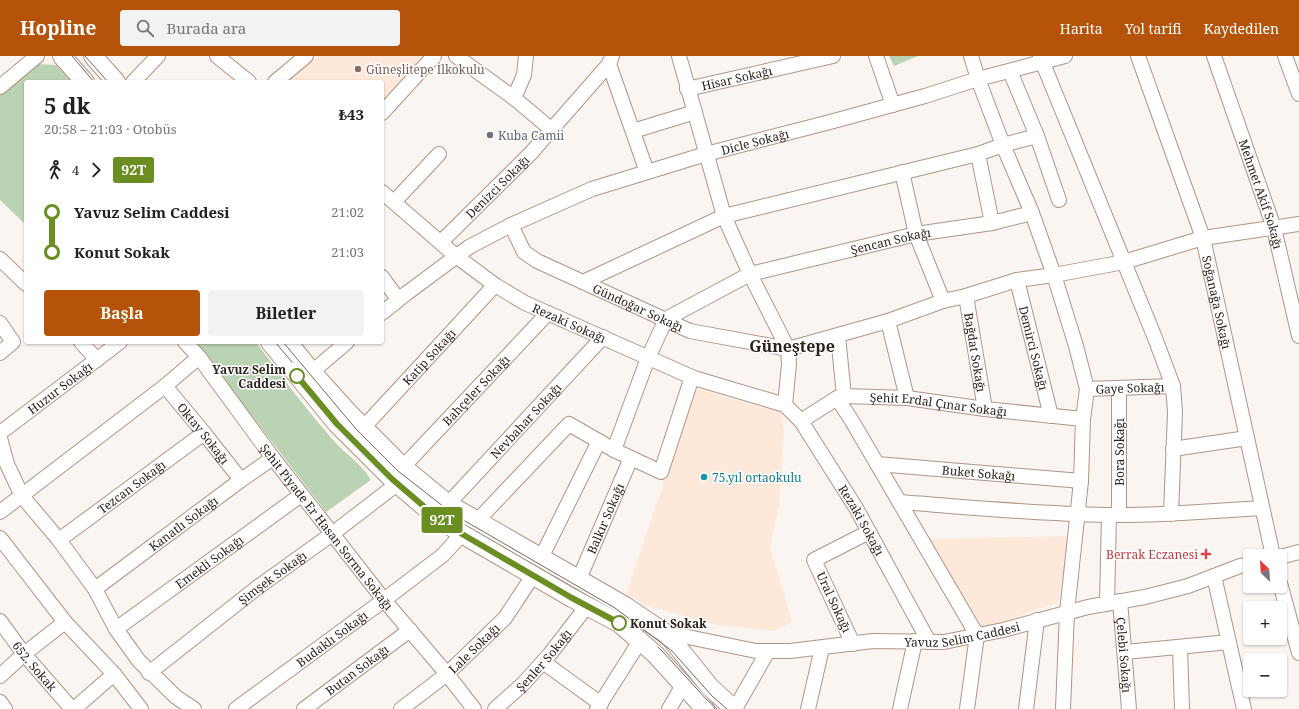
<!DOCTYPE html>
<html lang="tr">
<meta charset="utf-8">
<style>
:root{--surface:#fff;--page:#f2f2f2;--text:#202124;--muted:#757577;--accent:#b45309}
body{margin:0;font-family:"Noto Serif",serif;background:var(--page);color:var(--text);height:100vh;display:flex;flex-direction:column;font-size:15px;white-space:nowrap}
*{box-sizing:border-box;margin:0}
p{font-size:13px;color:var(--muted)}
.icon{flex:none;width:22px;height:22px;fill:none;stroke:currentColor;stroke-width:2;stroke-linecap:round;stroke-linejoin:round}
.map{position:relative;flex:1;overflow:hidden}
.sheet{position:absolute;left:24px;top:24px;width:360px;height:264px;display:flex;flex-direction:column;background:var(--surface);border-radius:4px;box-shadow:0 1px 3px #0004}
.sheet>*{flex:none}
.badge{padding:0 8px;border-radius:3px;font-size:14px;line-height:26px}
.needle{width:26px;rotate:335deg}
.fabs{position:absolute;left:1243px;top:493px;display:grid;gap:8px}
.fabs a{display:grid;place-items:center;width:44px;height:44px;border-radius:4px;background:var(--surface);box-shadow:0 1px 3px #0004;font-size:20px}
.map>.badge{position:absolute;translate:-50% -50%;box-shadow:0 0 0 2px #fff}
.legs{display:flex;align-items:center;gap:6px;height:44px;padding:0 20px;font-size:13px}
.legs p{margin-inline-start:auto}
.summary{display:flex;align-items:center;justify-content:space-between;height:68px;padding:0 20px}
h1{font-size:22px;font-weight:700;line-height:30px}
.primary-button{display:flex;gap:8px;margin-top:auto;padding:8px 20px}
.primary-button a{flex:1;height:46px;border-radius:4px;background:var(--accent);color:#fff;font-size:16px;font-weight:700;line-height:46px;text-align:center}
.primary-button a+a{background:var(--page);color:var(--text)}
ul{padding:0 20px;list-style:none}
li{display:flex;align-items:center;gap:14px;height:40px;font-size:15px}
li i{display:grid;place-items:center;width:6px;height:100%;margin:0 5px;background:currentColor}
li i::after{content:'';width:10px;height:10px;margin:-5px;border:3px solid;border-radius:50%;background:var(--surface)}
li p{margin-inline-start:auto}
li:first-child i{background:linear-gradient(#0000 50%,currentColor 0)}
li:last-child i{background:linear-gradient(currentColor 50%,#0000 0)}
header{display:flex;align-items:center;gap:24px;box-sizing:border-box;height:56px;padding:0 20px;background:var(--accent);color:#fff}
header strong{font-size:19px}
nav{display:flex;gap:22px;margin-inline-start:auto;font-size:14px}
.search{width:280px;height:36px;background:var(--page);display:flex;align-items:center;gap:10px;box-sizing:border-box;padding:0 14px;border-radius:4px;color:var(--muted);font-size:15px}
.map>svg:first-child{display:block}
</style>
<header>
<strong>Hopline</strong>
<div class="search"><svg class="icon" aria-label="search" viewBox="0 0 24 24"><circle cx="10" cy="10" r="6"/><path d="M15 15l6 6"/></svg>Burada ara</div>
<nav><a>Harita</a><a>Yol tarifi</a><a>Kaydedilen</a></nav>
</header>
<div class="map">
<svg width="1299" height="653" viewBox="0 0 1299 653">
<rect width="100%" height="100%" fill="#fbf5f1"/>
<g fill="#fee8da">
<polygon points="317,0 427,0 382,47 382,26 286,26"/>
<polygon points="696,333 781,356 784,374 779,450 770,491 792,566 774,575 716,569 645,549 626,538"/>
<polygon points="1070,480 1058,546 983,573 927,483"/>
</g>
<g fill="#bad3b2">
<polygon points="889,0 918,0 894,10"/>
<polygon points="35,8 57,9 73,26 26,26 26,169 0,144 0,37"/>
<path d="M195,286H256C281,320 306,353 333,384C345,398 362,408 371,424L326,456Z"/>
</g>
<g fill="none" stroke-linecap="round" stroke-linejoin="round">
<defs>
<g id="minor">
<polyline points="217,0 249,26"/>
<polyline points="456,0 514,42 552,74"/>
<polyline points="679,0 724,160 750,218 788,293 789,308 785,349"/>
<polyline points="876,0 893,49"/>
<polyline points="971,0 978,23 1003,89 1032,157 1054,219 1076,290 1087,333 1083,363 1081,425 1067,556 1063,653"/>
<polyline points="1040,0 1155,282 1173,330 1175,356 1171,458"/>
<path id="s1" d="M1138,0L1203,182L1273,500"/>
<path id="s2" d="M1214,0L1274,172L1299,280"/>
<polyline points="1285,0 1299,38"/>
<polyline points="609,8 647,116"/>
<polyline points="1010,15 1037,80 1059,144"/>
<polyline points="133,26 158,0"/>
<polyline points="275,26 306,0"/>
<polyline points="0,31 37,0"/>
<path id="s3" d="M687,33L833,0"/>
<polyline points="514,42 524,19 526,0"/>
<polyline points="382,57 434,0"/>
<polyline points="633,75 695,56"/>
<polyline points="978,98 992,167"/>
<polyline points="902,116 916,178 943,245"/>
<path id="s4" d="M382,136L456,200L495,229L525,247L694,322L785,349L801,365L856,452L929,586"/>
<polyline points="394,146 439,98"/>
<path id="s5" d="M511,169L524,196L537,205L690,275L788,293L888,265L943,245L966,240L1017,224L1054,219L1124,206L1203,182L1299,168"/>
<path id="s6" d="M441,186L531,97L609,8L612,0"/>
<polyline points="0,203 26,228"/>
<polyline points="382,221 398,243"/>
<path id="s7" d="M1017,224L1051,360"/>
<polyline points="583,226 724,160 978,98 1003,89 1037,80"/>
<path id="s8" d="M966,240L985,353"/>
<path id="s9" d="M382,257L407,237L469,191L511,169L592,133L706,98L830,66L925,40L978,23L1065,0"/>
<polyline points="888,265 907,342"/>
<polyline points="0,267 13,286 0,297"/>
<polyline points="838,280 844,340"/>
<polyline points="81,286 97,304"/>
<path id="s10" d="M185,286L199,301L273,402L384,544L447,618L474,653"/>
<polyline points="312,316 347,286"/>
<path id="s11" d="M165,330L204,377L241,424"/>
<path id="s12" d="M1087,333L1173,330"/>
<polyline points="837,342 852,365 977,579 967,653"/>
<path id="s13" d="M801,365L837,342L844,340L907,342L985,353L1083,363"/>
<path id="s14" d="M363,372L495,229"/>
<path id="s15" d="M0,377L120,286"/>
<polyline points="0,382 7,408 22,440 59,484 95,533 116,573 139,605 176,641 194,653"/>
<polyline points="1173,393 1247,382"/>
<path id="s16" d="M614,394L648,302L666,263L750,218L916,178L992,167L1032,157"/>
<path id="s17" d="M877,408L1081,425"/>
<path id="s18" d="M403,411L548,257"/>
<path d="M899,446C968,451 1038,458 1107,459C1159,460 1210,455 1262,452"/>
<path id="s19" d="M448,448L603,281"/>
<polyline points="0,456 165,330 199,301"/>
<polyline points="1119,459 1119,332"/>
<polyline points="477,465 569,368 614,394 661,416 692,321"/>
<polyline points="0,482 65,566 114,618 141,653"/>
<path id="s20" d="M59,484L204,377"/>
<polyline points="1280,501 1299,496"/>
<polyline points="541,502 599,385"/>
<polyline points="1214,520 1244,653"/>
<path id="s21" d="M579,523L631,402"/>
<polyline points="1280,527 1299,597"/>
<path id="s22" d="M95,533L241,424L273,402"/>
<path id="s23" d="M1120,545L1129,653"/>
<polyline points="1107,547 1109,459"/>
<path id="s24" d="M0,565L24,598L72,653"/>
<path id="s25" d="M116,573L301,439"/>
<path id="s26" d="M668,579L683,580L756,595H790L873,585L944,586L1003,574L1088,551L1145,541L1188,530L1240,510L1250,508"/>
<polyline points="853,588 814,504 869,476"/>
<polyline points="1180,592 1182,653"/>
<polyline points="1125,596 1229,586"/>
<polyline points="543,606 601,648"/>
<path id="s27" d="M149,617L258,531L332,478L397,428"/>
<polyline points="0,620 24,598 65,566"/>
<polyline points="0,646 5,653"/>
<polyline points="74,653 114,618"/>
<path id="s28" d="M236,653L384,544L443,499L462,478"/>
<path id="s29" d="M304,653L410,574"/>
<path id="s30" d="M401,653L447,618L505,562L534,518"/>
<path id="s31" d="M495,653L523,628L550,598L587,550"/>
<polyline points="597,653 640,585"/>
<polyline points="669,653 683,629"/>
<polyline points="735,653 768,595"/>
<polyline points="808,653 822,592"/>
<polyline points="900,653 915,585"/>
<polyline points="1026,653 1037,564"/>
</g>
<g id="major">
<polyline points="62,0 85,26"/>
<polyline points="93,0 116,26"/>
<polyline points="270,286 337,368 392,423 435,460 462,478 572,542 619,567 655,598 705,653"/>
<polyline points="288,286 312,316 348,356 403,411 448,448 625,550 668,579 710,631 734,653"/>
</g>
</defs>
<use href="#minor" stroke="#b09585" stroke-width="16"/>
<use href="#major" stroke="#b09585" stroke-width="20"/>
<use href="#minor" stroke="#fff" stroke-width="14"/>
<use href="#major" stroke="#fff" stroke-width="18"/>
<g stroke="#706761" stroke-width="1">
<polyline points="72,0 94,26"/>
<polyline points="85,0 108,26"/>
<polyline points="275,286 292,306"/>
<polyline points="283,286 356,373 398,415 453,458 615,552 672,595 712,640 727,653"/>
<polyline points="658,591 663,596 707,644 717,653"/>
</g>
</g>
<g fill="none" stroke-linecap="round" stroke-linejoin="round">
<defs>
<polyline id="line-1" points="297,320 337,368 392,423 435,460 462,478 572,542 619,567"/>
</defs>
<use href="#line-1" stroke="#fff" stroke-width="9"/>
<use href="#line-1" stroke="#6b8e23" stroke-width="6"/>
</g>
<circle fill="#8d6e63" stroke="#fff" stroke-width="1.5" cx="358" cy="13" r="4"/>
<circle fill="#6b7280" stroke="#fff" stroke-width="1.5" cx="490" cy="79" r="4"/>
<g fill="#fff" stroke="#6b8e23" stroke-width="2">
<circle cx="297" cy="320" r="7"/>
<circle cx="619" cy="567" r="7"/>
</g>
<circle fill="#0f9aa8" stroke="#fff" stroke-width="1.5" cx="704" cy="421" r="4"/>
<path fill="#e0444e" stroke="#fff" stroke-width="1.5" d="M1204 492h4v4h4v4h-4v4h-4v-4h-4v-4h4z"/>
<g text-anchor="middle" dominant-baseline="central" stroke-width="3" stroke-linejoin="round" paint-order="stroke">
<g font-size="12" fill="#785e54" stroke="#fff" text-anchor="start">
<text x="366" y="13">Güneşlitepe İlkokulu</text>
</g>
<g font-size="12" fill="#2d231c" stroke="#fff">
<text stroke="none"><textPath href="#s3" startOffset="51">Hisar Sokağı</textPath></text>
<text stroke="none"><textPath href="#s9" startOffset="415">Dicle Sokağı</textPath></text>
<text stroke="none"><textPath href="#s6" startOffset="79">Denizci Sokağı</textPath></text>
<text stroke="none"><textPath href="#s2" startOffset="146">Mehmet Akif Sokağı</textPath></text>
<text stroke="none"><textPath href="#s16" startOffset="381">Şencan Sokağı</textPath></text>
<text stroke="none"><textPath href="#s1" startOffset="259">Soğanağa Sokağı</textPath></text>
<text stroke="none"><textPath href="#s5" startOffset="157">Gündoğar Sokağı</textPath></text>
<text stroke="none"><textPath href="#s4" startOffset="230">Rezaki Sokağı</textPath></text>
<text stroke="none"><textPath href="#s7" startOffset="70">Demirci Sokağı</textPath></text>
<text stroke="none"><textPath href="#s8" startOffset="57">Bağdat Sokağı</textPath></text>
<text stroke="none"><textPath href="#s14" startOffset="97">Katip Sokağı</textPath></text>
<text stroke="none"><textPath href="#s12" startOffset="43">Gaye Sokağı</textPath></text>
<text stroke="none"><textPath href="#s15" startOffset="75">Huzur Sokağı</textPath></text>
<text stroke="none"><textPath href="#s18" startOffset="106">Bahçeler Sokağı</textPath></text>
<text stroke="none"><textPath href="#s13" startOffset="145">Şehit Erdal Çınar Sokağı</textPath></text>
<text stroke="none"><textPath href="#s19" startOffset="114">Nevbahar Sokağı</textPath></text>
<text stroke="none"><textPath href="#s11" startOffset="61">Oktay Sokağı</textPath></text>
<text transform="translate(1119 396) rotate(-90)">Bora Sokağı</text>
<text stroke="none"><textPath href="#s17" startOffset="102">Buket Sokağı</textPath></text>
<text stroke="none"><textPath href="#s20" startOffset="90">Tezcan Sokağı</textPath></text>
<text stroke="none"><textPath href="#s21" startOffset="66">Balkır Sokağı</textPath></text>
<text stroke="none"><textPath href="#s4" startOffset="600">Rezaki Sokağı</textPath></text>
<text stroke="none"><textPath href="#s22" startOffset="110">Kanatlı Sokağı</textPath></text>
<text stroke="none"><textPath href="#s10" startOffset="233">Şehit Piyade Er Hasan Sorma Sokağı</textPath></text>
<text stroke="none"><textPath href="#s25" startOffset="115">Emekli Sokağı</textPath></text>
<text stroke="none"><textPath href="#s27" startOffset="156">Şimşek Sokağı</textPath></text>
<text transform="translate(834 546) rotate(65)">Ural Sokağı</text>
<text stroke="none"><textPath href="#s26" startOffset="297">Yavuz Selim Caddesi</textPath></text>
<text stroke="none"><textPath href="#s28" startOffset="119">Budaklı Sokağı</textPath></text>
<text stroke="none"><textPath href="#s30" startOffset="95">Lale Sokağı</textPath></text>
<text stroke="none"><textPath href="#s23" startOffset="54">Çelebi Sokağı</textPath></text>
<text stroke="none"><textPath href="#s31" startOffset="69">Şenler Sokağı</textPath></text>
<text stroke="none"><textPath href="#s24" startOffset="57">652. Sokak</textPath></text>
<text stroke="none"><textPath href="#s29" startOffset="66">Butan Sokağı</textPath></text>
</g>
<g font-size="12" fill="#5b616d" stroke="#fff" text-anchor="start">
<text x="498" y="79">Kuba Camii</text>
</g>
<g font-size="12" font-weight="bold" fill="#2d231c" stroke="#fff" text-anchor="end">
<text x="286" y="313">Yavuz Selim<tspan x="286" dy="14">Caddesi</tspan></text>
<text x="630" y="567" text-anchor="start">Konut Sokak</text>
</g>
<g font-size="12" fill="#0d838f" stroke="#fff" text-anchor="start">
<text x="712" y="421">75.yıl ortaokulu</text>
</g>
<g font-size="12" fill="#be3a42" stroke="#fff" text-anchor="end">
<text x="1198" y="498">Berrak Eczanesi</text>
</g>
<g font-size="16" font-weight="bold" fill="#2d231c" stroke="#fff">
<text x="792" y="290">Güneştepe</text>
</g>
</g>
</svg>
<div class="fabs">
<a><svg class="needle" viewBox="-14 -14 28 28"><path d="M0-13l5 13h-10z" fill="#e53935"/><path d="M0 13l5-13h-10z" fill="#757577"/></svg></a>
<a>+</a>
<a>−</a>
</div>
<b class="badge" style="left:442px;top:464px;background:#6b8e23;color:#fff">92T</b>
<section class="sheet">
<div class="summary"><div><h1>5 dk</h1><p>20:58 – 21:03 · Otobüs</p></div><b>₺43</b></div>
<div class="legs"><svg class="icon" aria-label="walk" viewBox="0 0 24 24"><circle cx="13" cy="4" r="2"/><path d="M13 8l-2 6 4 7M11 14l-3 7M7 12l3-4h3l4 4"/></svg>4<svg class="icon" aria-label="forward" viewBox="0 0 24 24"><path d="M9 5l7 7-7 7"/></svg><b class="badge" style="background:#6b8e23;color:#fff">92T</b></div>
<ul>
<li><i style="color:#6b8e23"></i><b>Yavuz Selim Caddesi</b><p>21:02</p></li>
<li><i style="color:#6b8e23"></i><b>Konut Sokak</b><p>21:03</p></li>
</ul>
<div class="primary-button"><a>Başla</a><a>Biletler</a></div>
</section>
</div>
